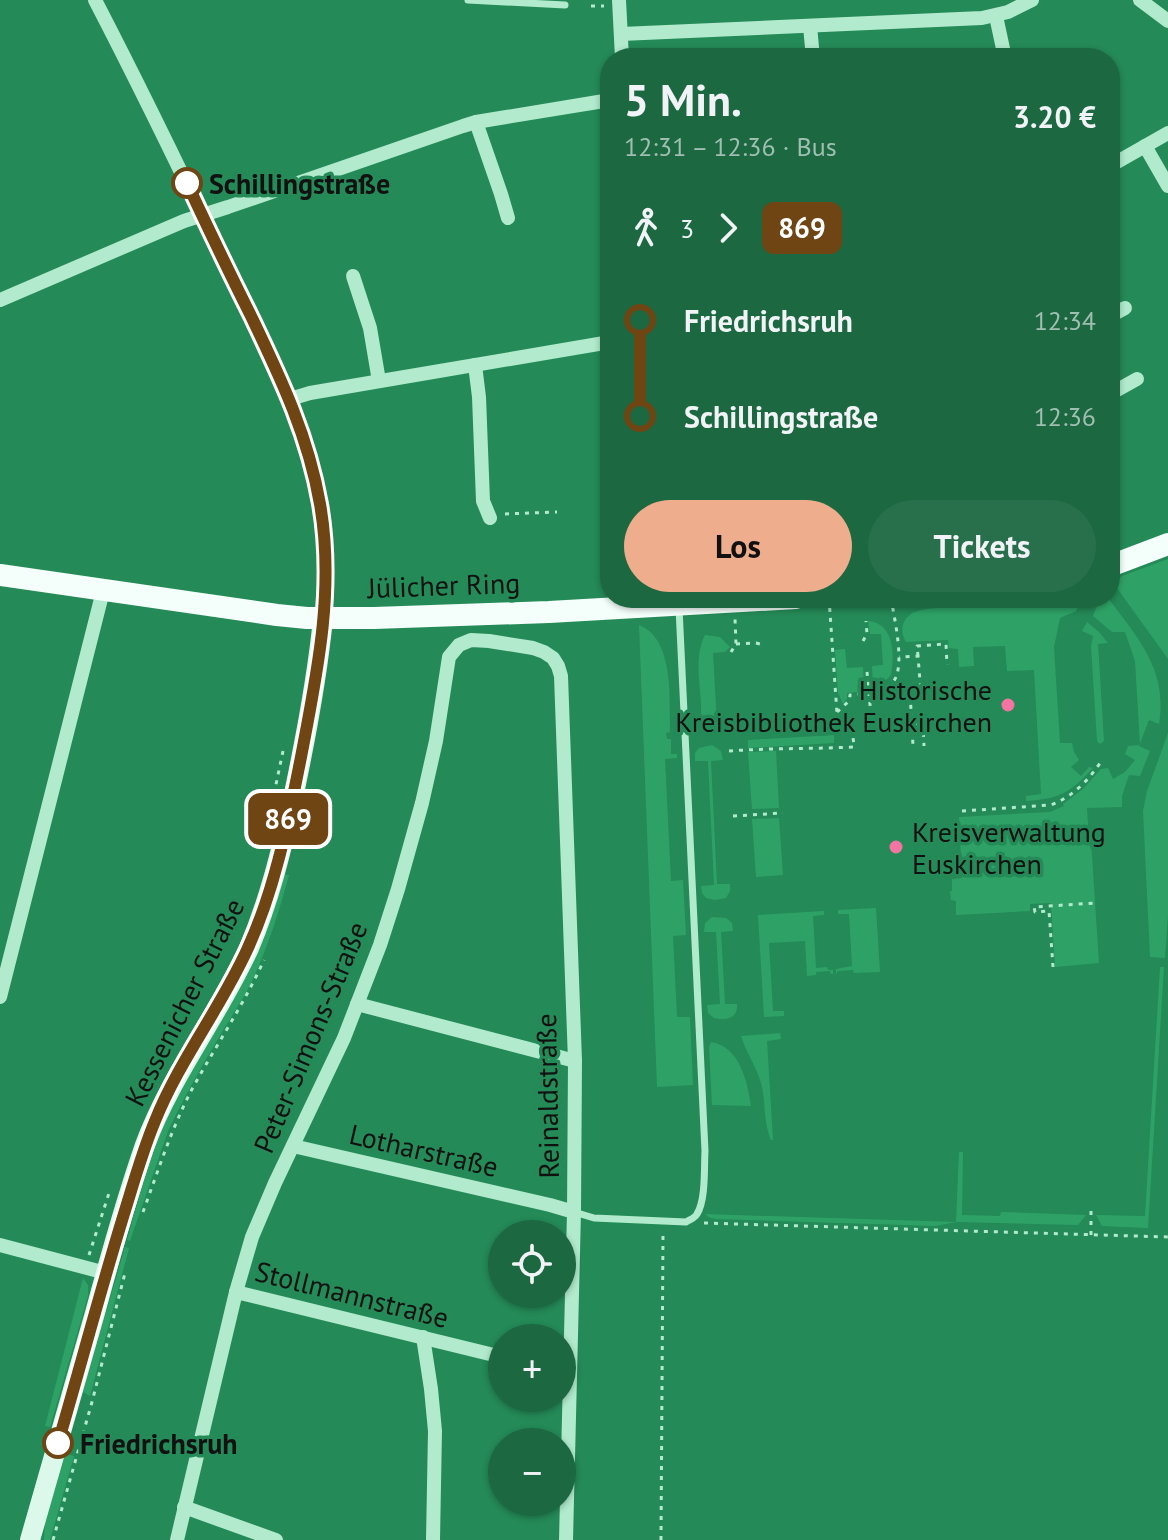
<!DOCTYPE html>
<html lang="de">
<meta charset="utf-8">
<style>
:root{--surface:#1b6841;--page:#28704c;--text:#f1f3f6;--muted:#a0beb1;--accent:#eead8d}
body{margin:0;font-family:"PT Sans",sans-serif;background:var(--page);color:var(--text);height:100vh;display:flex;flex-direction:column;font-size:30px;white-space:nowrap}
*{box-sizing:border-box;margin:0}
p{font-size:26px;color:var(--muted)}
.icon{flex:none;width:44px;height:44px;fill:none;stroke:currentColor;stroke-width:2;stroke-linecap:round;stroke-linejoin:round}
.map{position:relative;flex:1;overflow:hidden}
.side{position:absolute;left:600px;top:48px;width:520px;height:560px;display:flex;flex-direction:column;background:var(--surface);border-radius:32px;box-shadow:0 2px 6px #0004}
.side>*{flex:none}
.badge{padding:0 16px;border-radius:12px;font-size:28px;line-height:52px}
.fabs{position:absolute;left:488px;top:1220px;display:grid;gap:16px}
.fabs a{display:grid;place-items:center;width:88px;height:88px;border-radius:50%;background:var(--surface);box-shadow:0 2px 6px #0004;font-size:40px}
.map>.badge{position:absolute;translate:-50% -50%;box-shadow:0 0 0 4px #fff}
.legs{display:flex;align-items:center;gap:12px;height:88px;padding:0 24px;font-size:26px}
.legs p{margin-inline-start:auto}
.overview{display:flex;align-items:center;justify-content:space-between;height:136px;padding:0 24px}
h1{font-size:44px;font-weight:600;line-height:60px}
.button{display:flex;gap:16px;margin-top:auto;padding:16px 24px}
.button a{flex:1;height:92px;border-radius:48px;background:var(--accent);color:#111;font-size:32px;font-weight:600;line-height:92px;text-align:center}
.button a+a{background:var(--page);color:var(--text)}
ul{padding:0 24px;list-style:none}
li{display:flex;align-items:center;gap:28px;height:96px;font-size:30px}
li i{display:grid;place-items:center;width:12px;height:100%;margin:0 10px;background:currentColor}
li i::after{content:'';width:20px;height:20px;margin:-10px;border:6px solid;border-radius:50%;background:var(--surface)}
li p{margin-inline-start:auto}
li:first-child i{background:linear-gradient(#0000 50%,currentColor 0)}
li:last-child i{background:linear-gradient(currentColor 50%,#0000 0)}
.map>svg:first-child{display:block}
</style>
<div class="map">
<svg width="1168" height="1540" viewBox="0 0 1168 1540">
<rect width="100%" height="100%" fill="#248a57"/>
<g fill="#2ea266">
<polygon points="1168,559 1168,659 1117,588 1116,581 1122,576"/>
<path d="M1044,598H1083L1076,611L1060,618L1054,647L1060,743H1072L1074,752L1079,760L1071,767L1081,776L1089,767L1093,768C1070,793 1059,799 1026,801V796L1041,794L1034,670L1007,671L1005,646L973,647L974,666L959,667L958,649L949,648L948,640L906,642C900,633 901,621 911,614C922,606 965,607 980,606C1002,605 1023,601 1044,598Z"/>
<path d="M1100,598H1108C1138,638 1168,670 1159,724L1149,720L1139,746L1150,751L1140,776L1129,775L1122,796V807L1087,808L1089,840L1091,841L1099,963L1055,967L1051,903L1030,904V911L956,915V901L951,900L950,891H952V879L962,878L959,817L1050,812L1064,806L1063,804L1083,789L1101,769L1108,768L1113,779L1125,772L1135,760L1125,754L1128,746L1140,745L1135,661L1125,632H1112L1093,616Z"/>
<path d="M868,621C894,623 895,654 891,675L881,685L873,686L872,666L883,665L881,634H870Z"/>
<polygon points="1087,622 1099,632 1108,643 1098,644 1104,741 1100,744 1097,741 1091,646 1093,636 1082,631"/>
<path d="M639,625C675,639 669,700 670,732L666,733L667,739H671V754H677V758L665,759L671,881L683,880L686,935L673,936L677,1017H690L693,1085L657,1087Z"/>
<path d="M705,635L720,637L730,647L725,652L713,653L717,724H703L701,718C703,691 692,660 705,635Z"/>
<polygon points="845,649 847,668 863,667 864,687 860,689 858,692 847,693 847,699 843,704 838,693 835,650"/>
<polygon points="1168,733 1168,915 1165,958 1150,957 1143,811 1147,791"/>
<polygon points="834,735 834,743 748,748 748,740"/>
<polygon points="712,745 721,751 723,760 711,761 717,884 730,884 730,891 726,898 715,900 706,898 702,893 701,886 714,885 708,761 695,761 695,753 699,748"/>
<polygon points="776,751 779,808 752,809 748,752"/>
<polygon points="779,818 783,875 756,877 752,819"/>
<path d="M282,874L289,875C278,915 266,954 247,991C238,1007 227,1023 218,1039C200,1069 183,1099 168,1131L130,1241L127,1240L152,1150Z"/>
<polygon points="876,908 880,972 854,973 853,970 838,971 836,974 836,969 852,966 849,914 838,914 838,910"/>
<polygon points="824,911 824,915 813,916 816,968 827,967 828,970 833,970 833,974 831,974 830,971 816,972 816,975 807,976 805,941 769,943 773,1011 784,1011 784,1016 764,1017 758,915"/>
<path d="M712,917L726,918L732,923L733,931L721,932L725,1004H737C738,1018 727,1021 714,1018L708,1013L707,1005L720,1004L716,932H704L705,923Z"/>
<polygon points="1160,967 1164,967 1148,1228 1102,1226 1096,1215 1145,1216"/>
<path d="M780,1033L781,1039L767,1041L773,1140H771C763,1122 766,1102 761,1083C756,1066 746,1052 741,1036Z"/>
<path d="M711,1042C740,1047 747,1081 751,1106L712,1105L709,1047Z"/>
<polygon points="959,1152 963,1152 962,1215 1000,1216 1001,1212 1086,1215 1078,1225 957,1222 935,1226 716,1219 710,1218 705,1214 956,1222"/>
<polygon points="125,1247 129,1248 90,1396 83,1392"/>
<polygon points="83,1278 88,1285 88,1296 50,1427 45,1426"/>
<polygon points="65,1454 74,1456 50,1540 44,1540 45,1524"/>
</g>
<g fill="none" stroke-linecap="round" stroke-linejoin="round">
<g stroke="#b1eacd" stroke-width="3" stroke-dasharray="4 6" stroke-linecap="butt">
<polyline points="591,6 604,6"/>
<polyline points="505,514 557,512"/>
<polyline points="829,598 838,728"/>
<polyline points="863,641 867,634 866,621"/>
<polyline points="736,644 756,643 764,645"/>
<polyline points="731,652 736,644 735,618"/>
<polyline points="918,656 917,646 946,644 947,665"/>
<polyline points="867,672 872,726 912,724 913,747"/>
<polyline points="890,685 910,695 921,694 918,656 899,657"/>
<polyline points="910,695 912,724 923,723 924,746"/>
<path d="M837,712L849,701L850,695C863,694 883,692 893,682C906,667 894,617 891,598"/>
<path d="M729,751C771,748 812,749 854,747L852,727"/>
<polyline points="274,794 283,751"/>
<path d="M962,811L1051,805C1072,797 1088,781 1100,763"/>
<polyline points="733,816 783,813"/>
<polyline points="1053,967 1049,911 1035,912 1034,907 1095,903"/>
<path d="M143,1212C158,1171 171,1130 191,1091C215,1047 243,1006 264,960"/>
<polyline points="704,1223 1168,1237"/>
<polyline points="1091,1235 1091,1209"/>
<polyline points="89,1255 110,1190"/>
<polyline points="53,1540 92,1402 125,1273"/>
<polyline points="661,1540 663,1232"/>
</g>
<g stroke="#b1eacd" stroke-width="7">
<polyline points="468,0 565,5"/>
<path d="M574,1212L594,1218L686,1222C691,1219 695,1218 697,1214C706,1200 704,1167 705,1151L679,608"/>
</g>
<g stroke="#b1eacd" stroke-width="14">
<path d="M95,0C137,81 177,163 216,245C258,332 308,418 322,515C327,550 326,584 323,618"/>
<polyline points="619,0 622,58"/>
<polyline points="1140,0 1168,21"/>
<polyline points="996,16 1005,58"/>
<polyline points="810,26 813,58"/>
<polyline points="621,34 982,18 1008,12 1032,0"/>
<polyline points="476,122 501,194 508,218"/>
<polyline points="1145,146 1168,186"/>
<polyline points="1110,166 1168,133"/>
<polyline points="353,276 370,328 379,381"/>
<polyline points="0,300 184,221 228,207 463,126 476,122 610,100"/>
<polyline points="1110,316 1125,308"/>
<polyline points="475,365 479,397 483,501 490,518"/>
<polyline points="1110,394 1137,379"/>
<polyline points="290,399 310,393 610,342"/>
<polyline points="0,997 103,591"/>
<polyline points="357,1004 575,1061"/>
<polyline points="293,1146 550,1205 574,1212"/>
<polyline points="0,1245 106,1273"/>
<polyline points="236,1292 502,1357"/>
<polyline points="423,1337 431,1389 435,1431 433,1540"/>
<polyline points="184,1507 276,1540"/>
<polyline points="177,1540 236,1292 252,1237 275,1183 344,1038 380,945 398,889 422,803 436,741 449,657 459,645 471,640 489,641 533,648 544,652 553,658 558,666 561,676 575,1061 574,1212 566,1540"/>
</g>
<path stroke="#dcf8ea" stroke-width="20" d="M30,1540C52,1464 73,1389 95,1313C110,1257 126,1200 145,1145C171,1075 218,1016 249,948C269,901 281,852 292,803C305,742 317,681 323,618"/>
<g stroke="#f4fefa" stroke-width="22">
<polyline points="1110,566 1168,544"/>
<polyline points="0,575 277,615 307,618 374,618 549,612 796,598"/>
</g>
</g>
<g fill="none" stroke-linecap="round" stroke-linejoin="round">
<defs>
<path id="line-1" d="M58,1443C80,1368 100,1292 123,1217C133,1185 142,1152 155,1121C179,1061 220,1009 247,950C275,890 288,822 301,757C317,674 335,589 320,504C308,435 281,379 251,316C229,272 208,228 187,183"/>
</defs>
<use href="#line-1" stroke="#fff" stroke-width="18"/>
<use href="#line-1" stroke="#704514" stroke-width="12"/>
</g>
<g fill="#fff" stroke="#704514" stroke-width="4">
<circle cx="187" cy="183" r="14"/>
<circle cx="58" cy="1443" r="14"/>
</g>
<g fill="#f574a1" stroke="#248a57" stroke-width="3">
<circle cx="1008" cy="705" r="8"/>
<circle cx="896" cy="847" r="8"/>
</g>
<g text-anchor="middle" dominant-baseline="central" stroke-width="7" stroke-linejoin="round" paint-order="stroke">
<g font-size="28" font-weight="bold" fill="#111" stroke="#248a57" text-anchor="start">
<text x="209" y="183">Schillingstraße</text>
<text x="80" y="1443">Friedrichsruh</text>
</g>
<g font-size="28" fill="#111" stroke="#248a57">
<text transform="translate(444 585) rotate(-2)">Jülicher Ring</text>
<text transform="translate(184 1002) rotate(-63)">Kessenicher Straße</text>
<text transform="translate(310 1037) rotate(-67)">Peter-Simons-Straße</text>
<text transform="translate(547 1096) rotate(-91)">Reinaldstraße</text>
<text transform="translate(424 1150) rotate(13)">Lotharstraße</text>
<text transform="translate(352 1294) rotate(14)">Stollmannstraße</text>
</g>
<g font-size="28" fill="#111" stroke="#248a57" text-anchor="end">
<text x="992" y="689">Historische<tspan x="992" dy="32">Kreisbibliothek Euskirchen</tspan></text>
<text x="912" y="831" text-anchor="start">Kreisverwaltung<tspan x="912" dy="32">Euskirchen</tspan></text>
</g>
</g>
</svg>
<div class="fabs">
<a><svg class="icon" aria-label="locate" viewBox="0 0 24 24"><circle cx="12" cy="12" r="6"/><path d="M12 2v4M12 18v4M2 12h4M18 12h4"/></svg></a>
<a>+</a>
<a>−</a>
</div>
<b class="badge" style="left:288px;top:819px;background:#704514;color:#fff">869</b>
<section class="side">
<div class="overview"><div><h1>5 Min.</h1><p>12:31 – 12:36 · Bus</p></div><b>3.20 €</b></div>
<div class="legs"><svg class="icon" aria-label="walk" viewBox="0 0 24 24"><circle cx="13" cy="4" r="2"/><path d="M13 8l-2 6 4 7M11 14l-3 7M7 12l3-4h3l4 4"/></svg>3<svg class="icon" aria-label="forward" viewBox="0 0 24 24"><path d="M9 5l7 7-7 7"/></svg><b class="badge" style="background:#704514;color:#fff">869</b></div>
<ul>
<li><i style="color:#704514"></i><b>Friedrichsruh</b><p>12:34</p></li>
<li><i style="color:#704514"></i><b>Schillingstraße</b><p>12:36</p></li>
</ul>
<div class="button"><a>Los</a><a>Tickets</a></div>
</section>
</div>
